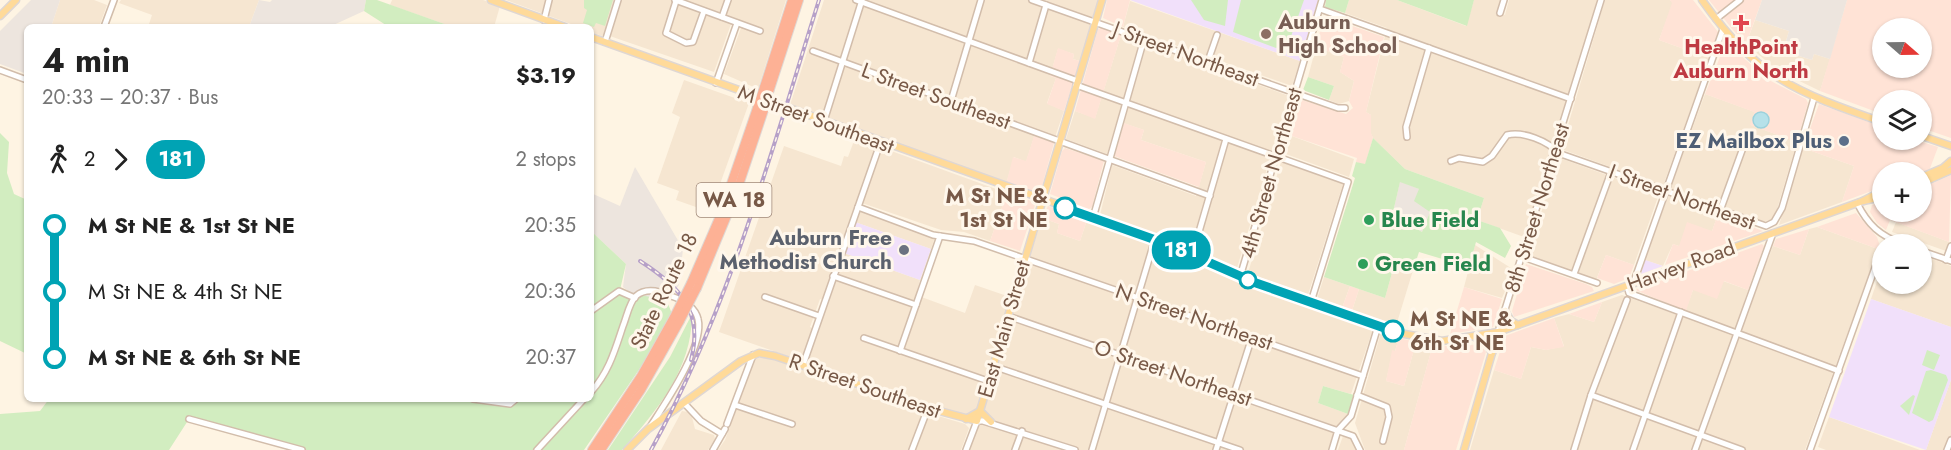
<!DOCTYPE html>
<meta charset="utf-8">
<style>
:root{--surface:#fff;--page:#f2f2f2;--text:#222;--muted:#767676}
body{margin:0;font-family:Jost,sans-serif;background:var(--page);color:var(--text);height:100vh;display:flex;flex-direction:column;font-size:22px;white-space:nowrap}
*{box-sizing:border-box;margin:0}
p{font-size:20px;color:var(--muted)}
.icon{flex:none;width:33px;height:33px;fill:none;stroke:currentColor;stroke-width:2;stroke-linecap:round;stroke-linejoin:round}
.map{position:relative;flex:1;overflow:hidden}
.panel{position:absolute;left:24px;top:24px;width:570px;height:378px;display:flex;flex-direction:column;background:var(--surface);border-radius:9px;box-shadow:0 2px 4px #0004}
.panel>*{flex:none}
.badge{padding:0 12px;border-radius:20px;font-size:21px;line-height:39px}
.needle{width:39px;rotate:110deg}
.tools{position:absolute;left:1872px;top:18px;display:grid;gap:12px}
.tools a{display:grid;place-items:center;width:60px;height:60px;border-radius:50%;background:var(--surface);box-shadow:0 2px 4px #0004;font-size:30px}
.map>.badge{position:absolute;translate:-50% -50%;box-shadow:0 0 0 3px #fff}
.legs{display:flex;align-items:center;gap:9px;height:66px;padding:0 18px;font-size:20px}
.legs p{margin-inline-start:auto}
.overview{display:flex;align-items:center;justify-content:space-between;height:102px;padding:0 18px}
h1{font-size:33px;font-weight:700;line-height:45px}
ul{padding:0 18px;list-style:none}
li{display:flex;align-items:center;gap:21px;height:66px;font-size:22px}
li i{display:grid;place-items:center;width:9px;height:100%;margin:0 8px;background:currentColor}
li i::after{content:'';width:15px;height:15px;margin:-8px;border:4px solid;border-radius:50%;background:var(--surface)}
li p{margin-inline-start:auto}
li:first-child i{background:linear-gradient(#0000 50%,currentColor 0)}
li:last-child i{background:linear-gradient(currentColor 50%,#0000 0)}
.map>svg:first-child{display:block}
</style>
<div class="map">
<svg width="1951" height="450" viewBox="0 0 1951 450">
<rect width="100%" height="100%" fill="#fef4e3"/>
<g fill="#f6e6d1" fill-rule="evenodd">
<polygon points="60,0 94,0 107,5 99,27 51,27"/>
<polygon points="121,0 259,0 249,27 148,27 152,15 119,3"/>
<polygon points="392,0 483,0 500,6 494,27 453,27 390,5"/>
<polygon points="506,0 786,0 758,89 724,74 741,28 731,24 714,72 604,34 602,36 591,32 591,27 579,27"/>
<polygon points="824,0 1098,0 1080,61 1073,59 1074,54 1058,49 1050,76 1056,78 1047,103 1064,111 1055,137 1036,131 1026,162 1014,157 1006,184 790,105"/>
<polygon points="1349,0 1397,0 1466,26 1474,0 1501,0 1497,13 1505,15 1509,0 1597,0 1556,143 1554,145 1531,134 1530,139 1554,150 1527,238 1477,220 1484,198 1405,169 1373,138 1371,134 1371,115 1366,112 1387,28 1345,13"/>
<polygon points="1605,0 1670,0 1673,3 1659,40 1709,58 1663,186 1561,149"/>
<polygon points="1130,1 1300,61 1292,86 1123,27"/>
<polygon points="1755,20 1789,31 1783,51 1812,60 1814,54 1830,59 1820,91 1777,70 1746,44"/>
<polygon points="1121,35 1289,96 1237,268 1100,215 1112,165 1196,196 1206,162 1141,140 1144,130 1117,121 1107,154 1066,139 1075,111 1095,118"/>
<polygon points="1316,47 1344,57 1340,72 1354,81 1349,101 1339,104 1329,100 1334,86 1308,77"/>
<polygon points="684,80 749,103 710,212 676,200 679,191 657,183 680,117 672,113"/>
<polygon points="1705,94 1755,112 1751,125 1797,142 1775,216 1771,220 1760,222 1670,189"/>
<polygon points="1289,135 1354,159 1349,177 1283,153"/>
<path d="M855,138L876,146L834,268L844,253L920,280L916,295L965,313L975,285L1010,297L975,415L959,416L719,332L784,146L841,166L844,156L848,157ZM820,299L826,300L816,330L810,327Z"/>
<polygon points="883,148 1007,193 990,241 964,232 941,230 862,203"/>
<polygon points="1803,148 1854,166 1842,202 1779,225"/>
<polygon points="1557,157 1659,194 1634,265 1606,255 1596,280 1529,256"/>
<polygon points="1281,162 1343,184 1308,295 1248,273"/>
<polygon points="1668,196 1718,214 1712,231 1679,246 1673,244 1663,266 1645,260"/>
<polygon points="859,210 935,237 931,249 855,222"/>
<polygon points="1042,218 1059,224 1057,233 1080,241 1087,220 1371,328 1372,332 1351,394 1323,386 1318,403 1348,414 1333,434 1328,450 970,450"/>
<polygon points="1896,222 1949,242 1946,251 1892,232"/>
<polygon points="1817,227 1878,249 1805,450 1470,450 1494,370 1521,379 1531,347 1546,350 1564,346 1554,318 1569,314 1594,322 1602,302 1622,295 1683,317 1693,290 1723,281 1748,290 1744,302 1751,304 1773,246 1800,255 1809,229"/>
<polygon points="1475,245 1514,270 1502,298 1464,287"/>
<polygon points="1922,255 1951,266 1951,327 1871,299 1882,267 1882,284 1922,284"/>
<polygon points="1395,262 1414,267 1396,326 1352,311 1359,289 1385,298"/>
<polygon points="1324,277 1350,286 1342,308 1317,299"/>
<polygon points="1381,332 1399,338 1395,351 1393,351 1386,381 1404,386 1416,342 1433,344 1404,450 1365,450 1355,423"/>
<polygon points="759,358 771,358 908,407 965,424 969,428 961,450 718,450 725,440 755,359"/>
<polygon points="1951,380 1951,450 1926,450"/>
<polygon points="682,411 688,412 692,417 695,429 714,435 715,439 708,450 661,450"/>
<polygon points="1829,417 1920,450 1826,450 1818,447"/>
<polygon points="1343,436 1352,439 1357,450 1338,450"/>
</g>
<g fill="#ffe3d6" fill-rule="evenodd">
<polygon points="1107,0 1130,0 1123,27 1103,18"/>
<polygon points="1670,0 1693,0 1718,32 1709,58 1659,40 1672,3"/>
<polygon points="1709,0 1762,0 1746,44 1733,30"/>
<path d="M1847,0H1951V138L1922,128V100H1882V114L1820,91ZM1882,28H1922V68H1882Z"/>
<polygon points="1324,16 1384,37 1366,112 1371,115 1371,133 1373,138 1365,165 1356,162 1357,158 1289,135 1299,99 1346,114 1353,108 1349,101 1354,81 1340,72 1344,57 1316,47"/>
<polygon points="1102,28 1121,35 1095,119 1075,111 1098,29"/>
<polygon points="1726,42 1767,79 1806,99 1808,103 1797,142 1750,125 1754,112 1705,94"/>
<polygon points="1058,48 1074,54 1073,59 1080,61 1064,111 1047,104 1056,78 1050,76"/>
<polygon points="1819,104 1882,127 1882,140 1916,140 1938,147 1929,171 1922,173 1882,172 1882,187 1842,202 1854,166 1803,148"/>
<polygon points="1124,123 1144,130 1141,140 1206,162 1199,187 1114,156"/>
<polygon points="1034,136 1054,143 1042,186 1035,193 1006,184 1013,157 1026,161"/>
<polygon points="1065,148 1104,161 1092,207 1089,209 1050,194 1062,151"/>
<polygon points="1951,175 1949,242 1890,220 1886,230 1877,223 1870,212 1872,205 1882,201 1882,212 1922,212 1922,188"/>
<polygon points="1007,193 1034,202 1035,205 1020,251 990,241"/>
<polygon points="1048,206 1087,220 1080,241 1057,233 1059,224 1042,218"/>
<polygon points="1856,213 1877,237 1879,243 1878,249 1817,227"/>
<polygon points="1718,214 1763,231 1665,265 1673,244 1679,246 1687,222 1712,231"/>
<polygon points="1809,229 1800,255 1773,246 1776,239"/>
<polygon points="1762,244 1764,246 1748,290 1724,281 1717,299 1693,290 1686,311 1635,290"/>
<polygon points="1606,255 1634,265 1629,278 1614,284 1597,278"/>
<polygon points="1526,264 1586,284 1592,287 1594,291 1514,317 1512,311"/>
<polygon points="1350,286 1359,289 1352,311 1342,308"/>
<polygon points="1464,287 1502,299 1493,327 1450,334"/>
<polygon points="1602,302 1594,322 1569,314"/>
<polygon points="1554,318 1564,347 1546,350 1531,347 1521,379 1494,370 1505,336"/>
<polygon points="1399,338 1416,342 1404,386 1386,381 1392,350 1395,351"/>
<polygon points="1433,344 1453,347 1480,344 1486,352 1456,450 1404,450"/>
</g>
<g fill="#ede5de">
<polygon points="31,0 60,0 51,27 27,27 27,74 0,64 0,31"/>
<polygon points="259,0 270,2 272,0 366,0 364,11 329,27 249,27"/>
<polygon points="1762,0 1847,0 1830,59 1814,54 1812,60 1783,51 1789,31 1755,20"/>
<polygon points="635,167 683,249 679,285 667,301 642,301 623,287 626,264 591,231 591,193 620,206"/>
<polygon points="1400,181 1419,189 1430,212 1422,232 1406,222 1394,208"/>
</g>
<g fill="#f1e0fa">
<polygon points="1130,0 1318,0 1300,61"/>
<polygon points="855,222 931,249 920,280 844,253"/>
<polygon points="1645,260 1663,266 1641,274"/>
<polygon points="1871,299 1951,327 1951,380 1926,450 1829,417"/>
</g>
<g fill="#d2edc0" fill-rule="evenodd">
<polygon points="366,0 377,0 453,27 389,27 364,11"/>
<polygon points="584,0 613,0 605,26 596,23 594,27 583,23 587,10 584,8"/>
<polygon points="1191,0 1228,0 1225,26 1204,20"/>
<polygon points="1241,0 1304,0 1289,42 1276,48 1233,32"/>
<polygon points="1326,0 1349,0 1345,13 1325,7"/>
<polygon points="1397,0 1474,0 1467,26"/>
<polygon points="1308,77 1334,86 1329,100 1303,90"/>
<polygon points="0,133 9,142 7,173 14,194 27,200 27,354 0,341"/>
<path d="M1373,138L1405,169L1484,198L1477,220L1500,228L1511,246L1505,258L1476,242L1469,267L1419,252L1414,267L1395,262L1385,298L1324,277L1355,178L1352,176L1356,162L1365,164ZM1400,182L1419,189L1414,201L1430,212L1422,232L1406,222L1394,208Z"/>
<polygon points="591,231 626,264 620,290 667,301 672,314 649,355 584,450 302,450 189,419 169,450 0,450 0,414 40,411 49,399 591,399"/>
<path d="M692,314C692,370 657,410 622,450H608L670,357Z"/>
<polygon points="1927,350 1940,355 1934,370 1922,365"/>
<polygon points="1931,370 1946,375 1948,380 1933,420 1929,422 1912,413 1926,371"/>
<polygon points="1323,386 1354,395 1348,414 1318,403"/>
<polygon points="1913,395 1915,396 1909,415 1900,406"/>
</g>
<circle fill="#b6e1e9" stroke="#9bd1dc" stroke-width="1.5" cx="1761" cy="120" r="8"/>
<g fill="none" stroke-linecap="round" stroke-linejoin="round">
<defs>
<g id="minor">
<polyline points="675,0 760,31"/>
<polyline points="856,0 1078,81"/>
<polyline points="1032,0 1295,93 1338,108 1345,108"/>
<polyline points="676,1 666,33 686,43 693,42 704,11"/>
<polyline points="1320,9 1571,99"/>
<polyline points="1500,13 1504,0"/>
<polyline points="722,17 728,0"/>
<polyline points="1716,19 1740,0"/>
<polyline points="544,20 549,0"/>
<polyline points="104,27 114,0"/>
<polyline points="605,42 618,0"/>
<polyline points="813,51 1210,196"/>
<polyline points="1208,61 1217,35"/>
<polyline points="1029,63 1046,5"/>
<polyline points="0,70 27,80"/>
<polyline points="716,83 737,23"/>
<polyline points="1076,85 1348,182 1311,302"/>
<polyline points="951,101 981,0"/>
<polyline points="824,121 862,0"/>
<polyline points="1407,137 1406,127 1429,48"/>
<path d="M1451,161L1459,158L1483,162L1492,156L1507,135C1523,131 1548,141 1558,153L1766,226L1774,222L1782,208L1814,98"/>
<path d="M1857,203C1868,225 1880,236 1903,244"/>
<polyline points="858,207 933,235 974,241 1363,376"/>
<polyline points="1720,211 1744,145"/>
<polyline points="1093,218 1144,39"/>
<polyline points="1922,251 1951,261"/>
<polyline points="1192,256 1226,139"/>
<polyline points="1523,257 1597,283"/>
<polyline points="1946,260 1951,246"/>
<polyline points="1574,274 1611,172"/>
<polyline points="833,276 916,305"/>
<polyline points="1240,277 1322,0"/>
<polyline points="1633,284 1723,29"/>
<polyline points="1627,286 1629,293 1839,371"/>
<polyline points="765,297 819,316"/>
<polyline points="591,311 619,291 635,298"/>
<polyline points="1008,316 1353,436 1360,450"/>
<polyline points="1498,332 1601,0"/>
<polyline points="864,338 988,381"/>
<polyline points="900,351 940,236"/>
<polyline points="803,365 881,141"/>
<polyline points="993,366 1240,450"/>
<path d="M591,392C609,372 615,350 623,326C627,316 629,303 636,296C646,287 660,291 671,296C683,300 695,306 698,319C705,346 664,405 650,427"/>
<polyline points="1357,395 1387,407 1389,417 1383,441"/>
<polyline points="1591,395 1742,450"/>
<polyline points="473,399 510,404 516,399"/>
<polyline points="685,404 701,421 722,434"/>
<polyline points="735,405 792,424"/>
<polyline points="189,419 302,450"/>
<polyline points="727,424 753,355"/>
<polyline points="537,450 584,399"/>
<polyline points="713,450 725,429"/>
<polyline points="912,450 928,408"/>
<polyline points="966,450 977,421 983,421 1075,450"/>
<polyline points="1015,450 1022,431"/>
<polyline points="1092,450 1155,239"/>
<polyline points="1216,450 1252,337"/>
<polyline points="1332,450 1338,430 1351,416 1378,326"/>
<polyline points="1574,450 1591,395 1627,300"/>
<polyline points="1633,450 1681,312"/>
<polyline points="1695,450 1773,233"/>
<polyline points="1810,450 1882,248"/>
<polyline points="1947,450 1951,440"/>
</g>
<g id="major">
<polyline points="491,0 565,27"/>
<path d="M1702,0C1757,78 1796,92 1882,122"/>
<polyline points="0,16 16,0"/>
<polyline points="591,37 1155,239 1256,283 1394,332 1442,341 1498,332 1863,201 1882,191"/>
<polyline points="1922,136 1951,146"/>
<polyline points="1922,177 1943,168 1951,161"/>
<polyline points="1922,183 1951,170"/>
<polyline points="1863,201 1882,197"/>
<polyline points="1505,311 1511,321 1518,325"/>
<polyline points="1476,338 1487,344 1492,353"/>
<polyline points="966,419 980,411 991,422"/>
<polyline points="627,450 648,429 741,361 759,353 775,356 928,408 977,421 1102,0"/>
<polyline points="1464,450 1498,332"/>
</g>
<g id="highway">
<polyline points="764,87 792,0"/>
<polyline points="770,89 799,0"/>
<polyline points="691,283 720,216 757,108"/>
<polyline points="697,288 736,194 764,110"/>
<polyline points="592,450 641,376 674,317"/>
<polyline points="601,450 641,390 680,321"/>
</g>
</defs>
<use href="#minor" stroke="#d2bdab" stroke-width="8"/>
<use href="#major" stroke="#dfd7d3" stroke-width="9"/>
<use href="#highway" stroke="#dfd7d3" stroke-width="10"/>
<use href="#minor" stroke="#fff" stroke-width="5"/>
<use href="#major" stroke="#ffda99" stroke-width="6"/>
<use href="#highway" stroke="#fdb195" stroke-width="8"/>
<defs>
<g id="rail">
<path d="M640,261C679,286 704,311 691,360"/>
<path d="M651,450C729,309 771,153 819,0"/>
</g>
</defs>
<use href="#rail" stroke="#b6a0c8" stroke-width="4"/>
<use href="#rail" stroke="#fff7eb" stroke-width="1.5" stroke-dasharray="4.5" stroke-linecap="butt"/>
<defs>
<g id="highway-bridge">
<polyline points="757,108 764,87"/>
<polyline points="764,110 770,89"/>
<polyline points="674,317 691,283"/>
<polyline points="680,321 697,288"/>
</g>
</defs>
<use href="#highway-bridge" stroke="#dfd7d3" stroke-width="10" stroke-linecap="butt"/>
<use href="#highway-bridge" stroke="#fdb195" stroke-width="8"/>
</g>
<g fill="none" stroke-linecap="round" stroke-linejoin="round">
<defs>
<polyline id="line-1" points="1065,208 1167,244 1256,283 1393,331"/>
</defs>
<use href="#line-1" stroke="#fff" stroke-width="14"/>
<use href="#line-1" stroke="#00a3b4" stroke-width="9"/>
</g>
<path fill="#e0444e" stroke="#fff7eb" stroke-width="2" d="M1738 14h6v6h6v6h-6v6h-6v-6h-6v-6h6z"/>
<circle fill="#8d6e63" stroke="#fff7eb" stroke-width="2" cx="1266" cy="34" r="6"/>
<circle fill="#5c6f8a" stroke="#fff7eb" stroke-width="2" cx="1844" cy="141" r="6"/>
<g fill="#fff" stroke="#00a3b4" stroke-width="3">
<circle cx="1065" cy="208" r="10"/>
<circle cx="1248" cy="280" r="8"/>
<circle cx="1393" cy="331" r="10"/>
</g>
<g fill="#2e9e5b" stroke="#fff7eb" stroke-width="2">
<circle cx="1369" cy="220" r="6"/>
<circle cx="1363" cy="264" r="6"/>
</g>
<circle fill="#6b7280" stroke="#fff7eb" stroke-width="2" cx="904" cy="250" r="6"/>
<g text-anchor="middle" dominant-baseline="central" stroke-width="6" stroke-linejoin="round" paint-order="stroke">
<rect fill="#fff7eb" stroke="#a08878" stroke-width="1.5" x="696.5" y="183" width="75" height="34" rx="4.5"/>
<g font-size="20" font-weight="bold" fill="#785947">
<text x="734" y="200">WA 18</text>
</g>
<g font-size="21" font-weight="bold" fill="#785e54" stroke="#fff7eb" text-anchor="start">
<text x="1278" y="22">Auburn<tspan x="1278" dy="24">High School</tspan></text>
</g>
<g font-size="21" font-weight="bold" fill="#be3a42" stroke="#fff7eb">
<text x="1741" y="47">HealthPoint<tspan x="1741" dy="24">Auburn North</tspan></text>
</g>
<g font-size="21" fill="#785947" stroke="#fff7eb">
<text transform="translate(1186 54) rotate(20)">J Street Northeast</text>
<text transform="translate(936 96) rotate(20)">L Street Southeast</text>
<text transform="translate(816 119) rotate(20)">M Street Southeast</text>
<text transform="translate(1271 173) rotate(-74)">4th Street Northeast</text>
<text transform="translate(1682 197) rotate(20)">I Street Northeast</text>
<text transform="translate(1537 208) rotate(-73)">8th Street Northeast</text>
<text transform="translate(1681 266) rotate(-20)">Harvey Road</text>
<text transform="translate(664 291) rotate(-64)">State Route 18</text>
<text transform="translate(1194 317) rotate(19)">N Street Northeast</text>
<text transform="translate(1004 329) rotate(-74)">East Main Street</text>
<text transform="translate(1173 373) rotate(19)">O Street Northeast</text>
<text transform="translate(865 386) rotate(19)">R Street Southeast</text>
</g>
<g font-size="21" font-weight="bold" fill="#4e5e75" stroke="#fff7eb" text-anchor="end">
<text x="1832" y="141">EZ Mailbox Plus</text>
</g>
<g font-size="21" font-weight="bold" fill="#785947" stroke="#fff7eb" text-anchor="end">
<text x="1048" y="196">M St NE &amp;<tspan x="1048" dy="24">1st St NE</tspan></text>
<text x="1410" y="319" text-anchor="start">M St NE &amp;<tspan x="1410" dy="24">6th St NE</tspan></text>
</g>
<g font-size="21" font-weight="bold" fill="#27864d" stroke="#fff7eb" text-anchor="start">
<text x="1381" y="220">Blue Field</text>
<text x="1375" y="264">Green Field</text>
</g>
<g font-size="21" font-weight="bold" fill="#5b616d" stroke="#fff7eb" text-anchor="end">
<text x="892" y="238">Auburn Free<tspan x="892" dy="24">Methodist Church</tspan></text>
</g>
</g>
</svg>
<div class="tools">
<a><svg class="needle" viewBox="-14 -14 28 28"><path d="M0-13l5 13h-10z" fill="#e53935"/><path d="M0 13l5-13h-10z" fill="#767676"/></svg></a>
<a><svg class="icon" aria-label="layers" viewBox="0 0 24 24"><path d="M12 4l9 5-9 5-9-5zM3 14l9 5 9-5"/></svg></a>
<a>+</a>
<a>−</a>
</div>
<b class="badge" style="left:1181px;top:250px;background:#00a3b4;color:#fff">181</b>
<section class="panel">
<div class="overview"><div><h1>4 min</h1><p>20:33 – 20:37 · Bus</p></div><b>$3.19</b></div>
<div class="legs"><svg class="icon" aria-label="walk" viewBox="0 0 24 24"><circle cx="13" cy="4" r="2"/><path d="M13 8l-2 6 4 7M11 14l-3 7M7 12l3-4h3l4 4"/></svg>2<svg class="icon" aria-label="forward" viewBox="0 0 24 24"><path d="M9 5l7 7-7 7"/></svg><b class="badge" style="background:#00a3b4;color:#fff">181</b><p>2 stops</p></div>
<ul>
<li><i style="color:#00a3b4"></i><b>M St NE &amp; 1st St NE</b><p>20:35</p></li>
<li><i style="color:#00a3b4"></i><span>M St NE &amp; 4th St NE</span><p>20:36</p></li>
<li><i style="color:#00a3b4"></i><b>M St NE &amp; 6th St NE</b><p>20:37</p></li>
</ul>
</section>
</div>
